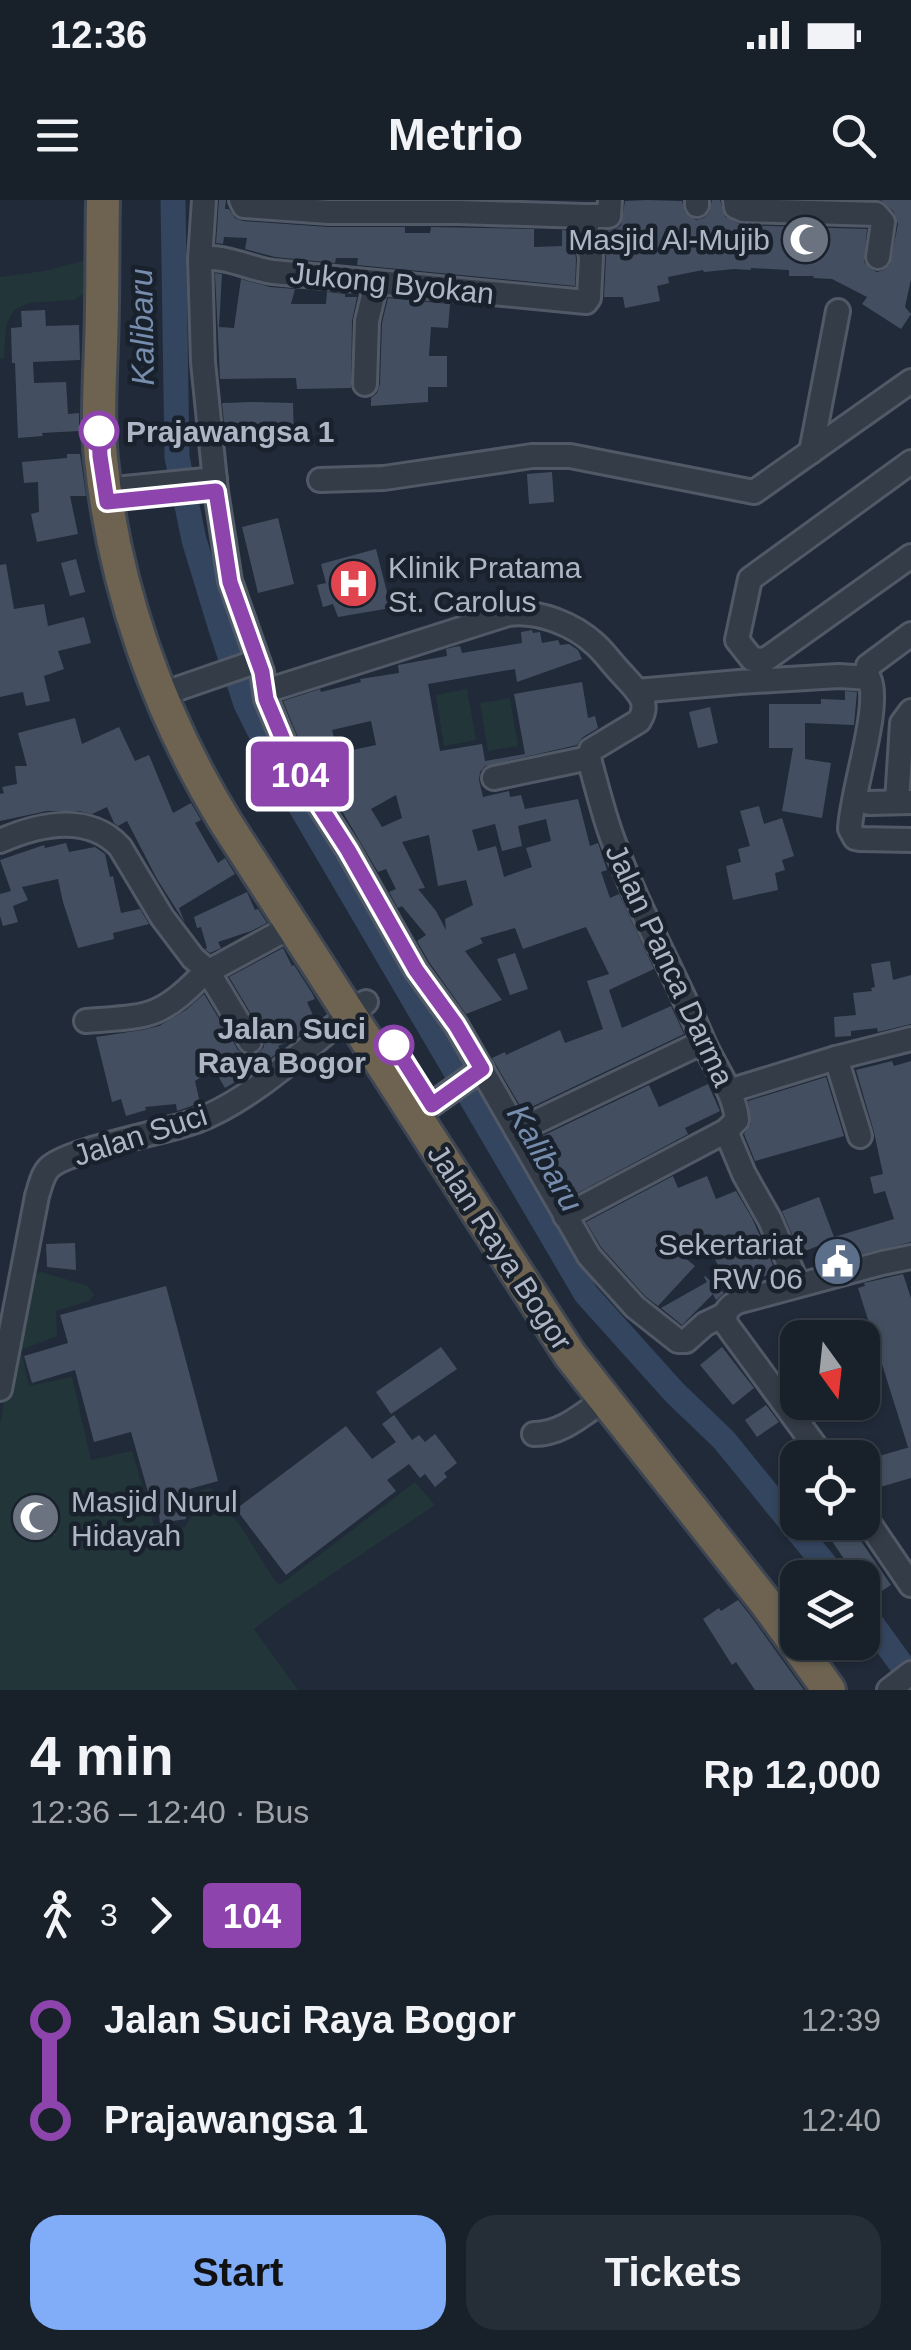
<!DOCTYPE html>
<meta charset="utf-8">
<style>
:root{--surface:#18202a;--page:#252d36;--text:#f1f3f6;--muted:#9fa3a8;--line:#363e47;--accent:#81acf7}
body{margin:0;font-family:Arial,sans-serif;background:var(--page);color:var(--text);height:100vh;display:flex;flex-direction:column;font-size:38px;white-space:nowrap}
*{box-sizing:border-box;margin:0}
p{font-size:32px;color:var(--muted)}
.icon{flex:none;width:55px;height:55px;fill:none;stroke:currentColor;stroke-width:2;stroke-linecap:round;stroke-linejoin:round}
.map{position:relative;height:1490px;overflow:hidden}
.details{display:flex;flex-direction:column;background:var(--surface);flex:1}
.details>*{flex:none}
.badge{padding:0 20px;border-radius:8px;font-size:35px;line-height:65px}
.needle{width:65px;rotate:165deg}
.buttons{position:absolute;left:780px;top:1120px;display:grid;gap:20px}
.buttons a{display:grid;place-items:center;width:100px;height:100px;border-radius:20px;background:var(--surface);box-shadow:0 2px 8px #0004,0 0 0 2px var(--line);font-size:50px}
.map>.badge{position:absolute;translate:-50% -50%;box-shadow:0 0 0 5px #fff}
.legs{display:flex;align-items:center;gap:15px;height:110px;padding:0 30px;font-size:32px}
.legs p{margin-inline-start:auto}
.summary{display:flex;align-items:center;justify-content:space-between;height:170px;padding:0 30px}
h1{font-size:55px;font-weight:800;line-height:75px}
.action{display:flex;gap:20px;margin-top:auto;padding:20px 30px}
.action a{flex:1;height:115px;border-radius:30px;background:var(--accent);color:#111;font-size:40px;font-weight:800;line-height:115px;text-align:center}
.action a+a{background:var(--page);color:var(--text)}
ul{padding:0 30px;list-style:none}
li{display:flex;align-items:center;gap:35px;height:100px;font-size:38px}
li i{display:grid;place-items:center;width:15px;height:100%;margin:0 12px;background:currentColor}
li i::after{content:'';width:25px;height:25px;margin:-12px;border:8px solid;border-radius:50%;background:var(--surface)}
li p{margin-inline-start:auto}
li:first-child i{background:linear-gradient(#0000 50%,currentColor 0)}
li:last-child i{background:linear-gradient(currentColor 50%,#0000 0)}
.status{display:flex;justify-content:space-between;align-items:center;height:70px;padding:0 50px;background:var(--surface);direction:ltr}
.status svg{height:28px;fill:currentColor}
header{display:flex;justify-content:space-between;align-items:center;height:130px;padding:0 30px;background:var(--surface);font-size:45px;font-weight:800}
.map>svg:first-child{display:block}
</style>
<div class="status"><b>12:36</b><svg viewBox="0 0 49 12"><path d="M0 12V9h3v3zM5 12V6h3v6zM10 12V3h3v9zM15 12V0h3v12zM26 1h20v11H26zM47 4h2v5h-2z"/></svg></div>
<header><svg class="icon" aria-label="menu" viewBox="0 0 24 24"><path d="M4 6h16M4 12h16M4 18h16"/></svg>Metrio<svg class="icon" aria-label="search" viewBox="0 0 24 24"><circle cx="10" cy="10" r="6"/><path d="M15 15l6 6"/></svg></header>
<div class="map">
<svg width="911" height="1490" viewBox="0 0 911 1490">
<rect width="100%" height="100%" fill="#202a38"/>
<g fill="#223639">
<polygon points="91,59 88,91 74,100 29,103 14,110 6,125 4,158 0,159 0,77 44,71"/>
<polygon points="467,489 476,540 444,546 436,495"/>
<polygon points="510,498 518,546 488,551 480,503"/>
<polygon points="42,1072 88,1086 94,1095 89,1101 56,1111 57,1136 21,1150 29,1186 72,1177 91,1260 132,1251 155,1329 168,1331 185,1327 191,1317 191,1297 198,1291 210,1288 242,1328 275,1381 280,1385 415,1282 435,1305 283,1407 254,1429 298,1490 0,1490 0,1224 27,1075"/>
</g>
<g fill="none" stroke-linecap="round" stroke-linejoin="round">
<g stroke="#34455f" stroke-width="25">
<polyline points="173,0 177,257 194,340 222,432 246,504 278,568 586,1094 675,1193 724,1240 836,1378"/>
<polyline points="862,1410 911,1478"/>
</g>
</g>
<g fill="#434f60" fill-rule="evenodd">
<polygon points="219,0 226,0 225,9 229,9 235,18 243,21 328,27 405,27 405,33 430,33 431,27 534,29 534,47 562,46 562,30 572,31 576,59 575,86 357,65 358,58 336,58 335,63 275,57 245,49 247,38 224,37 223,44 216,43"/>
<polygon points="647,0 682,1 685,13 696,20 704,18 709,13 712,0 720,0 725,17 742,25 867,29 864,62 870,69 877,72 884,70 890,65 898,24 894,12 881,0 911,0 911,79 905,107 911,114 901,129 862,104 867,97 832,79 813,78 814,76 789,76 789,70 751,68 751,70 734,69 704,72 703,70 668,77 669,83 657,86 660,101 625,108 623,97 604,97 606,58 602,31 615,30 621,25 625,1"/>
<polygon points="215,73 222,74 219,127 234,128 241,79 270,87 295,89 291,104 326,104 327,92 345,94 345,97 357,97 352,121 351,188 297,189 296,178 220,179"/>
<polygon points="388,98 450,104 448,128 431,127 429,156 447,156 447,187 428,187 428,202 371,206 371,198 377,193 380,184 382,123"/>
<polygon points="45,110 46,126 79,125 80,160 33,162 34,183 66,182 68,214 79,213 79,231 42,233 43,236 18,238 15,163 12,163 11,128 22,127 21,111"/>
<polygon points="254,202 293,203 294,242 255,243 255,245 239,246 239,241 226,242 222,203"/>
<polygon points="67,254 80,254 86,296 70,296 78,334 37,342 31,314 39,312 38,282 24,283 22,262 67,258"/>
<polygon points="552,272 554,302 529,304 527,274"/>
<polygon points="278,318 294,384 258,393 242,327"/>
<polygon points="376,349 391,408 338,417 333,404 323,407 317,385 326,383 321,364"/>
<polygon points="76,359 85,392 70,396 61,363"/>
<polygon points="6,364 14,409 44,404 48,426 84,417 91,443 58,451 64,469 44,476 50,501 26,506 23,492 0,497 0,365"/>
<path d="M532,430L533,433L540,432L542,443L558,440L560,445L569,444L578,450L582,459L517,482L515,469L428,484L440,551L482,544L485,561L525,554L514,494L582,482L588,518L595,516L598,528L583,537L577,545L485,566L480,572L479,580L483,597L509,591L510,597L521,595L525,609L578,599L590,646L598,643L607,670L601,672L610,698L619,694L654,769L609,790L622,828L671,806L684,834L523,911L492,858L505,852L506,855L560,830L565,843L603,829L587,781L609,774L586,727L523,749L515,728L480,738L483,743L465,751L502,800L466,814L429,762L417,741L426,735L402,706L398,708L389,692L396,689L386,669L378,672L329,589L327,590L307,559L283,501L320,489L321,492L361,482L360,479L399,473L398,465L447,456L446,449L454,447L460,446L462,453L522,443L521,432ZM371,521L376,545L338,553L332,530ZM396,595L402,618L382,627L371,609ZM546,619L551,641L526,648L532,667L504,677L496,646L478,651L472,630L495,624L502,651L522,646L518,626ZM429,635L438,686L466,680L473,705L445,719L446,730L436,711L418,689L425,688L402,642Z"/>
<polygon points="845,491 857,492 854,525 805,523 805,559 831,563 822,618 782,611 793,548 769,548 769,504 821,504 821,499 845,500"/>
<polygon points="710,507 718,543 698,548 689,512"/>
<polygon points="75,518 82,544 119,527 135,561 149,555 173,613 191,603 201,620 195,623 218,663 225,658 235,674 179,708 185,723 157,679 127,621 118,626 114,623 107,607 92,614 79,611 47,611 0,621 0,594 4,593 2,587 17,584 15,566 27,566 18,533"/>
<polygon points="759,606 764,624 782,618 794,656 782,660 785,670 775,673 778,690 733,700 726,666 741,662 738,649 750,646 740,611"/>
<polygon points="66,643 69,652 95,647 105,654 110,677 113,676 121,713 140,709 149,724 113,733 114,739 78,748 63,702 58,679 22,687 28,700 13,706 18,722 3,726 0,716 0,694 11,691 0,660 44,645 45,648"/>
<polygon points="247,692 255,710 258,709 267,723 251,731 218,742 221,748 210,753 205,749 207,748 201,727 197,728 194,717"/>
<polygon points="283,748 292,766 294,765 312,793 315,799 307,802 316,822 295,839 278,846 281,850 254,871 225,888 214,869 195,881 200,903 177,911 176,904 145,907 146,910 126,916 121,899 112,902 96,837 142,830 159,826 186,810 204,794 238,850 244,854 257,854 264,847 263,834 229,777"/>
<polygon points="515,753 528,789 510,795 497,759"/>
<polygon points="890,761 893,780 911,775 911,824 878,832 877,828 851,831 851,836 835,837 834,817 856,815 853,793 872,791 871,788 875,787 871,764"/>
<polygon points="892,861 894,866 911,861 911,1042 823,1063 818,1046 800,1053 782,1011 819,997 834,1037 894,1019 885,991 874,994 870,977 883,974 874,932 856,870"/>
<polygon points="826,877 844,936 755,961 744,934 751,924 748,901"/>
<polygon points="708,884 720,911 685,928 688,934 572,996 538,938 649,885 659,907"/>
<polygon points="673,976 678,988 707,976 716,999 736,991 752,1018 776,1072 729,1089 706,1040 678,1052 695,1066 658,1106 645,1096 601,1047 586,1022"/>
<polygon points="75,1043 76,1070 47,1067 46,1044"/>
<polygon points="903,1074 911,1098 911,1278 870,1290 862,1261 910,1247 908,1247 858,1088 865,1086 864,1083"/>
<polygon points="705,1076 724,1093 716,1100 713,1094 682,1125 661,1108 707,1082 704,1077"/>
<polygon points="166,1086 218,1281 182,1291 186,1319 160,1323 157,1298 150,1299 131,1232 94,1242 75,1170 32,1183 24,1156 68,1143 60,1115"/>
<polygon points="441,1147 457,1169 391,1214 376,1192"/>
<polygon points="722,1147 754,1188 733,1205 700,1165"/>
<polygon points="766,1205 779,1222 757,1237 745,1220"/>
<polygon points="394,1215 412,1240 419,1235 425,1242 435,1234 457,1263 444,1273 447,1277 435,1287 425,1274 420,1278 409,1264 387,1280 396,1291 286,1375 236,1309 346,1226 372,1259 396,1242 382,1224"/>
<polygon points="51,1298 55,1335 21,1338 17,1301"/>
<polygon points="819,1322 848,1322 891,1385 871,1398 862,1386 862,1378 857,1378"/>
<polygon points="738,1400 750,1415 804,1490 755,1490 736,1462 732,1465 703,1419 719,1408 721,1411"/>
</g>
<g fill="none" stroke-linecap="round" stroke-linejoin="round">
<defs>
<g id="minor">
<polyline points="204,0 200,59 203,162 216,291 230,381 262,472 266,499 294,566 348,650 416,770 456,825 589,1056 635,1107 678,1141 686,1141 705,1124 724,1115"/>
<polyline points="241,0 244,6 329,12 458,12 585,16"/>
<polyline points="697,0 697,5"/>
<polyline points="735,0 736,7 743,10 876,14 883,22 878,57"/>
<path d="M200,59C223,54 250,69 273,72L586,102L589,98L591,58L585,16H609L610,0"/>
<polyline points="365,184 367,121 376,83"/>
<polyline points="811,252 838,111"/>
<polyline points="911,262 750,379 737,440 752,459 765,460 911,356"/>
<polyline points="320,280 384,278 532,256 570,256 754,292 911,181"/>
<polyline points="105,290 215,279"/>
<polyline points="868,466 911,434"/>
<polyline points="177,489 258,461"/>
<path d="M266,491L508,414C538,410 574,424 596,445C605,453 613,465 622,474C635,489 652,501 639,521L591,550L589,558L591,566C598,591 604,616 613,640C637,707 673,770 701,836C712,865 734,889 737,920L726,931L565,1016"/>
<path d="M637,491L739,482L839,476L869,478C882,505 851,593 850,629L855,638L860,639L911,640"/>
<polyline points="494,578 589,558"/>
<polyline points="897,602 902,523 911,511"/>
<polyline points="869,603 911,602"/>
<path d="M0,641C39,624 88,613 120,647L162,717L193,758L207,770H211L292,726"/>
<polyline points="211,770 212,778 250,841"/>
<path d="M86,821C150,816 160,819 207,770"/>
<polyline points="836,858 860,936"/>
<polyline points="729,891 836,858 911,839"/>
<polyline points="431,905 482,869"/>
<polyline points="517,931 703,842"/>
<polyline points="726,931 744,974 770,1020 798,1085"/>
<path d="M0,1189L37,996C40,987 42,975 49,968C66,950 166,932 196,921C256,899 314,839 366,802"/>
<path d="M534,1234C562,1234 583,1214 605,1199"/>
<path d="M824,1258L726,1124C724,1112 727,1108 737,1102L882,1063L911,1057"/>
<polyline points="862,1313 911,1385"/>
<polyline points="889,1490 911,1473"/>
</g>
<path id="highway" d="M103,0C102,48 103,96 101,145C100,182 97,221 101,259C114,387 158,513 226,623L570,1155L766,1403L829,1490"/>
</defs>
<use href="#minor" stroke="#515966" stroke-width="28"/>
<use href="#highway" stroke="#3e4653" stroke-width="38"/>
<use href="#minor" stroke="#343c48" stroke-width="22"/>
<use href="#highway" stroke="#6e6351" stroke-width="32"/>
</g>
<g fill="none" stroke-linecap="round" stroke-linejoin="round">
<defs>
<polyline id="line-1" points="99,231 100,256 107,302 216,291 230,382 262,472 266,499 294,566 348,650 416,770 456,825 482,869 432,905 394,845"/>
</defs>
<use href="#line-1" stroke="#fff" stroke-width="22"/>
<use href="#line-1" stroke="#8e44ad" stroke-width="15"/>
</g>
<defs>
<symbol id="mosque-disc" viewBox="-11 -11 22 22"><circle r="9.5" fill="#6b7280" stroke="#19212d"/><path d="M3.5-4.9A6 6 0 1 0 3.5 4.9A5 5 0 1 1 3.5-4.9Z" fill="#fff"/></symbol>
<symbol id="hospital-disc" viewBox="-11 -11 22 22"><circle r="9.5" fill="#e0444e" stroke="#19212d"/><path d="M-5-5h3v3.5h4V-5h3V5h-3V1.5h-4V5h-3Z" fill="#fff"/></symbol>
<symbol id="civic-disc" viewBox="-11 -11 22 22"><circle r="9.5" fill="#5c6f8a" stroke="#19212d"/><path d="M-.6-6.5H3V-4.5H.6V-3L4-1V1h2V6H-6V1h2V-1L-.6-3ZM-1.2 2.5V6h2.4V2.5Z" fill="#fff"/></symbol>
</defs>
<g fill-rule="evenodd">
<use href="#mosque-disc" x="778" y="12" width="55" height="55"/>
<use href="#hospital-disc" x="326" y="356" width="55" height="55"/>
<use href="#civic-disc" x="810" y="1034" width="55" height="55"/>
<use href="#mosque-disc" x="8" y="1290" width="55" height="55"/>
</g>
<g fill="#fff" stroke="#8e44ad" stroke-width="5">
<circle cx="99" cy="231" r="18"/>
<circle cx="394" cy="845" r="18"/>
</g>
<g text-anchor="middle" dominant-baseline="central" stroke-width="9" stroke-linejoin="round" paint-order="stroke">
<g font-size="30" fill="#aeb6c5" stroke="#19212d" text-anchor="end">
<text x="770" y="39">Masjid Al-Mujib</text>
<text x="388" y="367" text-anchor="start">Klinik Pratama<tspan x="388" dy="34">St. Carolus</tspan></text>
<text x="803" y="1044">Sekertariat<tspan x="803" dy="34">RW 06</tspan></text>
<text x="71" y="1301" text-anchor="start">Masjid Nurul<tspan x="71" dy="34">Hidayah</tspan></text>
</g>
<g font-size="30" fill="#aeb6c5" stroke="#19212d">
<text transform="translate(392 83) rotate(6)">Jukong Byokan</text>
<text transform="translate(670 765) rotate(65)">Jalan Panca Darma</text>
<text transform="translate(140 935) rotate(-18)">Jalan Suci</text>
<text transform="translate(500 1047) rotate(57)">Jalan Raya Bogor</text>
</g>
<g font-size="30" font-weight="bold" fill="#aeb6c5" stroke="#19212d" text-anchor="start">
<text x="126" y="231">Prajawangsa 1</text>
<text x="366" y="828" text-anchor="end">Jalan Suci<tspan x="366" dy="34">Raya Bogor</tspan></text>
</g>
<g font-size="32" font-style="italic" fill="#768dad" stroke="#19212d">
<text transform="translate(142 127) rotate(-91)">Kalibaru</text>
<text transform="translate(545 958) rotate(60)">Kalibaru</text>
</g>
</g>
</svg>
<div class="buttons">
<a><svg class="needle" viewBox="-14 -14 28 28"><path d="M0-13l5 13h-10z" fill="#e53935"/><path d="M0 13l5-13h-10z" fill="#9fa3a8"/></svg></a>
<a><svg class="icon" aria-label="locate" viewBox="0 0 24 24"><circle cx="12" cy="12" r="6"/><path d="M12 2v4M12 18v4M2 12h4M18 12h4"/></svg></a>
<a><svg class="icon" aria-label="layers" viewBox="0 0 24 24"><path d="M12 4l9 5-9 5-9-5zM3 14l9 5 9-5"/></svg></a>
</div>
<b class="badge" style="left:300px;top:574px;background:#8e44ad;color:#fff">104</b>
</div>
<section class="details">
<div class="summary"><div><h1>4 min</h1><p>12:36 – 12:40 · Bus</p></div><b>Rp 12,000</b></div>
<div class="legs"><svg class="icon" aria-label="walk" viewBox="0 0 24 24"><circle cx="13" cy="4" r="2"/><path d="M13 8l-2 6 4 7M11 14l-3 7M7 12l3-4h3l4 4"/></svg>3<svg class="icon" aria-label="forward" viewBox="0 0 24 24"><path d="M9 5l7 7-7 7"/></svg><b class="badge" style="background:#8e44ad;color:#fff">104</b></div>
<ul>
<li><i style="color:#8e44ad"></i><b>Jalan Suci Raya Bogor</b><p>12:39</p></li>
<li><i style="color:#8e44ad"></i><b>Prajawangsa 1</b><p>12:40</p></li>
</ul>
<div class="action"><a>Start</a><a>Tickets</a></div>
</section>
